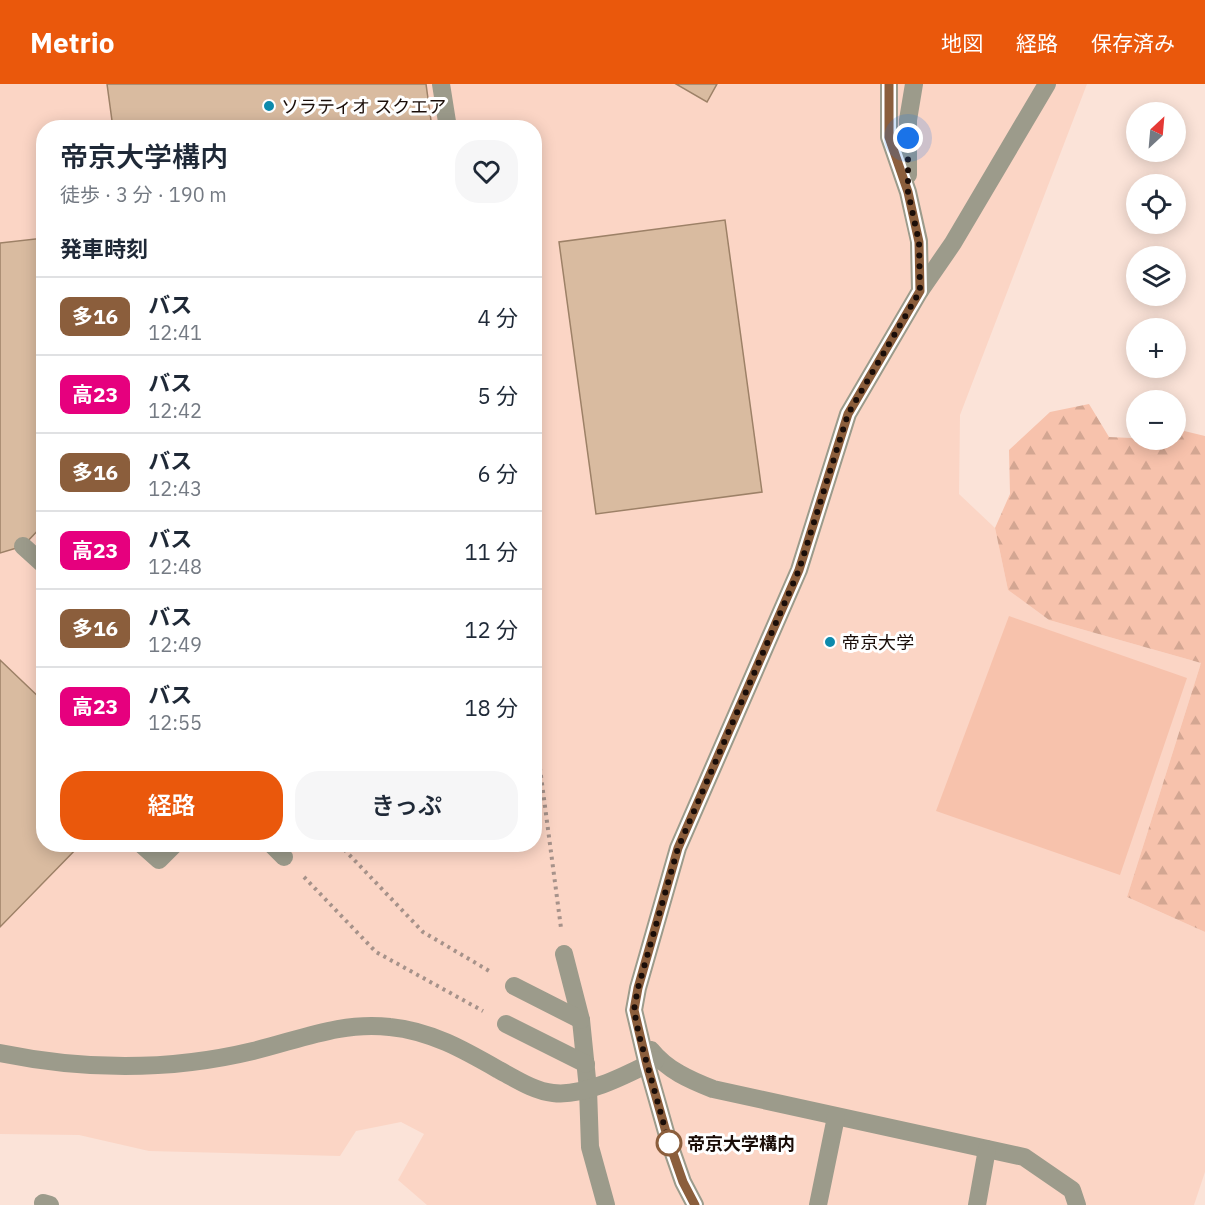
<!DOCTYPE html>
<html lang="ja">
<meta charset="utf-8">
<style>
:root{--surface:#fff;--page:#f6f6f7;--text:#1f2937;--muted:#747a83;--line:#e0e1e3;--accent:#ea580c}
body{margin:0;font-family:"IBM Plex Sans","Noto Sans JP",sans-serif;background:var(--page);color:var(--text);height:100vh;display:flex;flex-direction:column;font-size:22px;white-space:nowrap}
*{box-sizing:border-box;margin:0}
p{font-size:20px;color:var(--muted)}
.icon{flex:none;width:33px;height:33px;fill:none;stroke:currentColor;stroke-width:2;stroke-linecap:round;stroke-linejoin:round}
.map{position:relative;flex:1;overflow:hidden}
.details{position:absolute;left:36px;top:36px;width:506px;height:732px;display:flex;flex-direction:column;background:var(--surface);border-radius:24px;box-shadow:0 3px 15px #0003}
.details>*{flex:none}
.badge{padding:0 12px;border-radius:9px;font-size:21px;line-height:39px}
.needle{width:39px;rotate:26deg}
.tools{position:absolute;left:1126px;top:18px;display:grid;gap:12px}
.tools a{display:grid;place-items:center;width:60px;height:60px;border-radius:50%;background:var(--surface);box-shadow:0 3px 15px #0003;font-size:30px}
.you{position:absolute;width:30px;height:30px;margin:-15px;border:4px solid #fff;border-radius:50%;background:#1a73e8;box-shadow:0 0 0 9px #1a73e833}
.map>.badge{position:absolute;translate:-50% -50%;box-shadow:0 0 0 3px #fff}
h2{padding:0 24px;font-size:22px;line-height:54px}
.round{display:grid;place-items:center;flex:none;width:63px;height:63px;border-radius:24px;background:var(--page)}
.headline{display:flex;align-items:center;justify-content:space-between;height:102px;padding:0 24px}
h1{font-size:28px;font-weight:600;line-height:45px}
.primary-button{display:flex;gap:12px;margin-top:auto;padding:12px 24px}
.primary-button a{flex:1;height:69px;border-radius:24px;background:var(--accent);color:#fff;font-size:24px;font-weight:600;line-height:69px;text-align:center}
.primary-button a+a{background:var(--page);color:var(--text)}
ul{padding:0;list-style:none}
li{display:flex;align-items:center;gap:18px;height:78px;padding:0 24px;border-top:2px solid var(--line)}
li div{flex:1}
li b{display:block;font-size:22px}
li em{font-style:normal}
li .badge{min-width:66px;font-weight:700;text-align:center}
header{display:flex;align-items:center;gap:36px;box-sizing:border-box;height:84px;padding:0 30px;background:var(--accent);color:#fff}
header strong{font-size:28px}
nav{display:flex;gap:33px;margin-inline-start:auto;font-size:21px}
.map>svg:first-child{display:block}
</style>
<header>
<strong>Metrio</strong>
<nav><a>地図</a><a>経路</a><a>保存済み</a></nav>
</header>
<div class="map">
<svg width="1205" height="1121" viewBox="0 0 1205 1121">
<defs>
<pattern id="forest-firs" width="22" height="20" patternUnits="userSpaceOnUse" patternTransform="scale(1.5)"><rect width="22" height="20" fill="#f7c2ac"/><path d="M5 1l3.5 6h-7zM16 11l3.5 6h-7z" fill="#d3a692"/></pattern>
</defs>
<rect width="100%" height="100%" fill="#fbe3d8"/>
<path fill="#fbd5c5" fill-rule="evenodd" d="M0,0H1087L960,331L959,410L995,444L1008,506L1049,536L1201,579L1127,813L1205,848V1088L1194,1121H427L398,1096L424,1050L401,1038L356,1047L340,1072L149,1067L79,1051L0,1050ZM44,44H534V760H44Z"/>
<polygon fill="url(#forest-firs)" points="1089,320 1109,353 1176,356 1176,345 1205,352 1205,848 1127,813 1201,579 1049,536 1008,506 995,444 1010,410 1009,366 1050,328"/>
<polygon fill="#f7c2ac" points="1009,532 1187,594 1120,791 936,727"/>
<g fill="#d9bba0" stroke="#9d8167" stroke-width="1.5">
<polygon points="107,0 426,0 432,44 113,44"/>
<polygon points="676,0 717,0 707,18"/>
<polygon points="725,136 762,408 596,430 559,158"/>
<polygon points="44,154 44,440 23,462 0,469 0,159"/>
<polygon points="0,576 44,618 44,760 81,760 0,843"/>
</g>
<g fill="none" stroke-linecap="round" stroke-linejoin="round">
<g stroke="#a6928a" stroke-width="4" stroke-dasharray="3 4.5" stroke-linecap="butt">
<polyline points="534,639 561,844"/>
<polyline points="339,760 423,848 491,888"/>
<polyline points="304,793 376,868 483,927"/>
</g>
<g stroke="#9c9b8b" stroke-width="18">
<polyline points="441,0 448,44"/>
<polyline points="908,91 908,36 914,0"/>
<polyline points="920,207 953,159 1047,0"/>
<polyline points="23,462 44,481"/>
<polyline points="141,760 159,776 175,760"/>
<polyline points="271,760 284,773"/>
<polyline points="564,870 581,936 588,1005 590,1063 606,1121"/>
<polyline points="514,902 581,936"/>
<polyline points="506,940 586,980"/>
<path d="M651,966C667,986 690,996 713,1005L1024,1073L1072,1106L1077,1121"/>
<path d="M0,969C83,986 170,987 253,967C299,956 342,937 390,943C431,947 464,966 499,986C516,995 534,1007 553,1009C585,1013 628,990 656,976"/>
<polyline points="43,1119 50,1121"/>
<polyline points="695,1121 683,1098 668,1055 647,981 634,926 638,904 678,764 799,486 848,330 920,207 919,157 908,108 889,53 889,0"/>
<polyline points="818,1121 836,1033"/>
<polyline points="977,1121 987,1065"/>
</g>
</g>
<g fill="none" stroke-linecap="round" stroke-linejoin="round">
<defs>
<polyline id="line" points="695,1121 683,1098 668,1055 647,981 634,926 638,904 678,764 799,486 848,330 920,207 919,158 908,108 889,53 889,0"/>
</defs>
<use href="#line" stroke="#fff" stroke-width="14"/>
<use href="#line" stroke="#8b5e3c" stroke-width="9"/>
<polyline stroke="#1a0d08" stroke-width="6" stroke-dasharray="0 10.8" points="669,1059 639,951 634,926 638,904 678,764 799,486 848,330 920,207 919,158 908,108 908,54"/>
</g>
<g fill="#0d8aac" stroke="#fff" stroke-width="2">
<circle cx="269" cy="22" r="6"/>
<circle cx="830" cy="558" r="6"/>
</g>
<circle fill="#fff" stroke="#8b5e3c" stroke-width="3" cx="669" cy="1059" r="12"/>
<g text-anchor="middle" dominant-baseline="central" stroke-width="6" stroke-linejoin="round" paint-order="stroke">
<g font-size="18" fill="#1a0d08" stroke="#fff" text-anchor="start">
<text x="281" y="22">ソラティオ スクエア</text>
<text x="842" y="558">帝京大学</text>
</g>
<g font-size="18" font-weight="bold" fill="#1a0d08" stroke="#fff" text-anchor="start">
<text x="687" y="1059">帝京大学構内</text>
</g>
</g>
</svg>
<div class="tools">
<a><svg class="needle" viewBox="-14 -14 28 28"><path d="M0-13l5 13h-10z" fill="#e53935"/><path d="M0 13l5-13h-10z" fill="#747a83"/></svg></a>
<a><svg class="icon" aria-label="locate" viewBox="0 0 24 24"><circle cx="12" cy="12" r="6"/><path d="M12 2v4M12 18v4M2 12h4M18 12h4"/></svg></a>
<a><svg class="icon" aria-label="layers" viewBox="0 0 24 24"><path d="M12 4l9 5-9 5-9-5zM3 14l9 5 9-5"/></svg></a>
<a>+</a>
<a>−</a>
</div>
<div class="you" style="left:908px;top:54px"></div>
<section class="details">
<div class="headline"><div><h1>帝京大学構内</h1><p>徒歩 · 3 分 · 190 m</p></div><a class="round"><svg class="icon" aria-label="heart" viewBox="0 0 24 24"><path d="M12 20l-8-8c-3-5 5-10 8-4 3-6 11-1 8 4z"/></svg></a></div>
<h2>発車時刻</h2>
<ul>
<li><span class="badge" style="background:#8b5e3c;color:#fff">多16</span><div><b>バス</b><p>12:41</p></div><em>4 分</em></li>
<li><span class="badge" style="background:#e6007e;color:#fff">高23</span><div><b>バス</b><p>12:42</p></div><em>5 分</em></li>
<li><span class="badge" style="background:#8b5e3c;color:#fff">多16</span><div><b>バス</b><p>12:43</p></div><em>6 分</em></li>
<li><span class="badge" style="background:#e6007e;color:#fff">高23</span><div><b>バス</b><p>12:48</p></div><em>11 分</em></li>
<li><span class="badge" style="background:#8b5e3c;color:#fff">多16</span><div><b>バス</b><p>12:49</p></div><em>12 分</em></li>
<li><span class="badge" style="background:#e6007e;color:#fff">高23</span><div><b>バス</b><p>12:55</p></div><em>18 分</em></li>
</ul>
<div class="primary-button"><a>経路</a><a>きっぷ</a></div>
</section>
</div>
